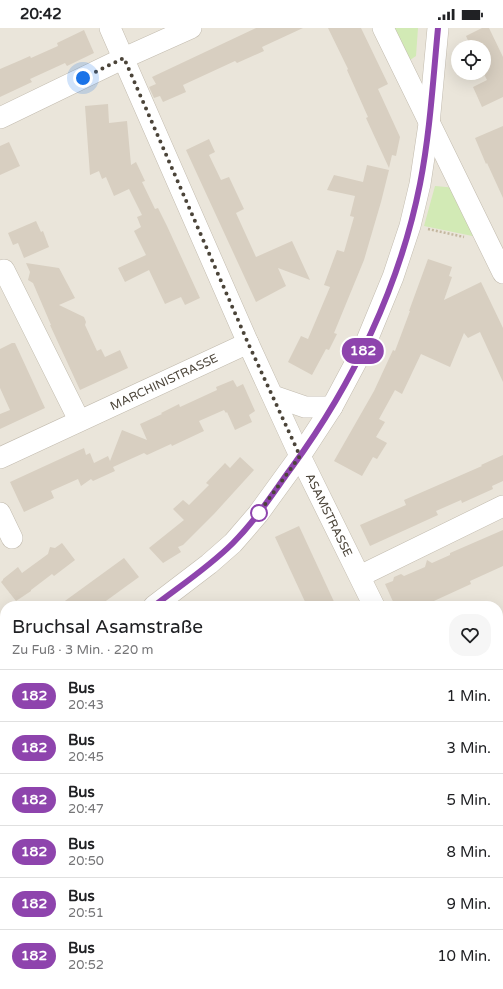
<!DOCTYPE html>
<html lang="de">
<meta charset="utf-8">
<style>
:root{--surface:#fff;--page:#f6f6f6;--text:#202124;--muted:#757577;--line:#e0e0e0}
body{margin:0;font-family:"Varela Round",sans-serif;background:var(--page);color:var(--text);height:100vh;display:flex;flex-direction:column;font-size:15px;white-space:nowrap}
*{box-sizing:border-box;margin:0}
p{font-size:13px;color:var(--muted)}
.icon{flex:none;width:22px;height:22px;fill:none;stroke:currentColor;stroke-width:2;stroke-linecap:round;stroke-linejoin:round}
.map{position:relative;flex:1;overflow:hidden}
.side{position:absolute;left:0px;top:573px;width:503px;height:388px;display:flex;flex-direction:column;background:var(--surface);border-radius:16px 16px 0 0;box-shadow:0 4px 16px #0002}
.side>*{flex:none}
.badge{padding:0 8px;border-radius:13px;font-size:14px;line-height:26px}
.fabs{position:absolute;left:451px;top:12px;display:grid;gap:8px}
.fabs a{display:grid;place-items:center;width:40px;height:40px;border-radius:50%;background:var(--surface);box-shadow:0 4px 16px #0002;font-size:20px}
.you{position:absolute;width:20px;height:20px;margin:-10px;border:3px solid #fff;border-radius:50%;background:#1a73e8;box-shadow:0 0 0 6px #1a73e833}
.map>.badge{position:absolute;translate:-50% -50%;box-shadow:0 0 0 2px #fff}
.round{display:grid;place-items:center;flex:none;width:42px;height:42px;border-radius:16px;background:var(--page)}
.headline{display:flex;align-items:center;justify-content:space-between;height:68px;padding:0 12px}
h1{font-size:19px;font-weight:600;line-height:30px}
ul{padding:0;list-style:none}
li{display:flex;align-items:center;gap:12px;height:52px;padding:0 12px;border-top:1px solid var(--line)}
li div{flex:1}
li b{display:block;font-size:15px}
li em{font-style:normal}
li .badge{min-width:44px;font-weight:700;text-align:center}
.status{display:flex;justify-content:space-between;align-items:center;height:28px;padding:0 20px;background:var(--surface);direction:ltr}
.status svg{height:11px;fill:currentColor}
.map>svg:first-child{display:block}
</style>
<div class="status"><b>20:42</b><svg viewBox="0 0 49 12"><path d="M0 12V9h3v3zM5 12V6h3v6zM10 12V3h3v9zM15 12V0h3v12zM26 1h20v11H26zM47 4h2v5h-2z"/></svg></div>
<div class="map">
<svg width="503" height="961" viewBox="0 0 503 961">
<rect width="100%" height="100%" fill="#f6f3ec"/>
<g fill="#eae5da" fill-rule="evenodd">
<path d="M0,0H503V754L498,755V578H5V666L0,670ZM458,19H484V45H458Z"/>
<polygon points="0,816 5,816 5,956 341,956 343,961 0,961"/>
</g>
<g fill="#d2eab5">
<polygon points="394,0 418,0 416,28 410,32"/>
<polygon points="435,158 457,160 482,210 424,198"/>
<polygon points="498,810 503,810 503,824 498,823"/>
</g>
<polygon fill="#e5e3e0" points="5,692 5,760 0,760 0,695"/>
<g fill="#d8cfc1">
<polygon points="256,0 303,0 262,19 264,23 237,35 235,33 183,57 186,64 163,74 160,68 154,70 149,59 156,56 152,49"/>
<polygon points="328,0 361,0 388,56 378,61 400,109 396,128 392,127 389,140 366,90 368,89 347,42 348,41"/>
<polygon points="482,0 489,0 503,29 503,69 482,79 473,59 487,52 484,46 484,19 471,19 466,8"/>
<polygon points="84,2 94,25 67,38 65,35 30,51 32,54 0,69 0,41 21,32 30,28 31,30 58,18 57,15"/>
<polygon points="108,76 109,95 127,93 131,137 136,134 145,153 142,154 155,181 158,180 167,198 200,270 185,277 181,269 165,276 149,242 125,254 118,240 146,227 134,203 141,199 137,189 142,187 129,161 114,168 106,149 102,151 99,143 90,147 85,78"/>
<polygon points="503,98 503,170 487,135 486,136 475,110"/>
<polygon points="209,111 215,124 209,127 221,152 229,149 244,181 236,185 256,229 292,213 310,252 278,240 286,258 256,274 186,122"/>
<polygon points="9,114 20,138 0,147 0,118"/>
<polygon points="367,137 389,142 381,174 364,232 334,305 337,306 329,322 326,321 312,347 288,334 301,308 308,311 330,259 324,257 337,222 344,224 354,189 350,188 355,168 327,162 334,147 363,154"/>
<polygon points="36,193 41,204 43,203 49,219 24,230 18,215 13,217 8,205"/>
<polygon points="428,231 452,239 449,248 452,249 444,272 481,254 503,300 503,354 480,304 468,310 464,305 450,339 421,326 402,366 395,362 379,391 385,394 376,409 387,415 377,431 373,429 362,448 334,433 374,363 393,322 395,323 410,283 409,283"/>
<polygon points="26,235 59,240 75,270 59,277 84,289 86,294 85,297 97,323 101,321 105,329 120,322 128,340 80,362 50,297 51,297 33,255 28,252 30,244"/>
<polygon points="12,315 15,315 45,380 0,401 0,386 10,382 0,360 0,321"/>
<polygon points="233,352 237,359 243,356 255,383 249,387 252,394 235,402 227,384 226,385 224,382 199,393 204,403 172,418 171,416 147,427 144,425 113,439 115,443 93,453 91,451 81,458 78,451 51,463 54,470 24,484 10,454 84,420 86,427 90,425 94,435 108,428 110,433 122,402 147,412 140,396 162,386 161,385 179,376 180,379 217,362 216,359"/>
<polygon points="503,427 503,453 492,458 493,461 462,475 461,472 436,483 438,487 370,518 360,497 406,477 404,472 482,438 481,437"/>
<polygon points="240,429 254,442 214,486 183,517 178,519 181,524 163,535 149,520 184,492 173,481 183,472 189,477 209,457 206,455 225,435 230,440"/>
<polygon points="299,498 330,565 336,578 307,578 275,509"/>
<polygon points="503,502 503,538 470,553 471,556 423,578 395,578 385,556 393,553 394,549 401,546 404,548 425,539 427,532 432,535 450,527 450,525"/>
<polygon points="62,515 75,532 54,548 52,546 31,562 31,563 16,573 1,554 3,552 3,551 18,539 22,545 48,526 50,519 55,520"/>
<polygon points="124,530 139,549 99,578 58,578"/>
</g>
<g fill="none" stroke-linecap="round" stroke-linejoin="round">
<defs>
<g id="minor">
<polyline points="110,0 248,315 300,428 374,578"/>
<polyline points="383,0 503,245"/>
<polyline points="0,90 124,30 191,0"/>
<polyline points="4,242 79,392"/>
<polyline points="273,368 305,379 332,379"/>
<polyline points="0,430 248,315"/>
<polyline points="0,485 12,510"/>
<polyline points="360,548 503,478"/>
<polyline points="154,578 209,536 233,515 258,486 300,428 332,379 365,317 393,249 410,198 420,156 429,96 438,0"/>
<polyline points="0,683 5,680"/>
<polyline points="498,793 503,793"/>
<polyline points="0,794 5,792"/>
<polyline points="331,956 333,961"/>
</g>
</defs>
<use href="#minor" stroke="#c2bbae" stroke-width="22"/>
<g stroke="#c4b79f" stroke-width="2.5" stroke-dasharray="2 2" stroke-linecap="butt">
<polyline points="428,201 464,209"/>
<polyline points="498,756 503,754"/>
<polyline points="498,758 503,758"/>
<polyline points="498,891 503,904"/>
</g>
<use href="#minor" stroke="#fff" stroke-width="21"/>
</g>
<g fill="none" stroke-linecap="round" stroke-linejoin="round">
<defs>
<path id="line" d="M154,578C180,558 209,539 233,515C256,492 273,465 292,439C353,356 400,257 420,156C430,105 433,52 438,0"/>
</defs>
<use href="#line" stroke="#fff" stroke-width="9"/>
<use href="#line" stroke="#8e44ad" stroke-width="6"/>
<polyline stroke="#4b4439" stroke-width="4" stroke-dasharray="0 7.2" points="83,50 124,30 248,315 300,428 258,486 259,485"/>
</g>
<circle fill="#fff" stroke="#8e44ad" stroke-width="2" cx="259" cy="485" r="8"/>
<g text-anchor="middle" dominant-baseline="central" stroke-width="3.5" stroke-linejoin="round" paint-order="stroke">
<g font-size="12" fill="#4b4439" stroke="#fff">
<text transform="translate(164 354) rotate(-25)">MARCHINISTRASSE</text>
<text transform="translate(329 487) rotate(64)">ASAMSTRASSE</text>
</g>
</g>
</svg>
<div class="fabs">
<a><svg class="icon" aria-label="locate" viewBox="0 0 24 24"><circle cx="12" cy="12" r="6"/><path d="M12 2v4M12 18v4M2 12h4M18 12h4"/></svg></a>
</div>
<div class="you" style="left:83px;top:50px"></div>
<b class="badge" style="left:363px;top:323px;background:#8e44ad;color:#fff">182</b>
<section class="side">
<div class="headline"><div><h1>Bruchsal Asamstraße</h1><p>Zu Fuß · 3 Min. · 220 m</p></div><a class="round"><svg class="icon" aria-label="heart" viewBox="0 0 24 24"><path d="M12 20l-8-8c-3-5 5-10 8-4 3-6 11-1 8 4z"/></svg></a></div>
<ul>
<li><span class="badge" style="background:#8e44ad;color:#fff">182</span><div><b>Bus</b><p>20:43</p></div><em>1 Min.</em></li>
<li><span class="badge" style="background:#8e44ad;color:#fff">182</span><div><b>Bus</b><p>20:45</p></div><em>3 Min.</em></li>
<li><span class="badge" style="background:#8e44ad;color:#fff">182</span><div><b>Bus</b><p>20:47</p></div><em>5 Min.</em></li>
<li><span class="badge" style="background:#8e44ad;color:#fff">182</span><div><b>Bus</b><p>20:50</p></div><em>8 Min.</em></li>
<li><span class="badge" style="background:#8e44ad;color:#fff">182</span><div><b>Bus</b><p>20:51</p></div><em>9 Min.</em></li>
<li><span class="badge" style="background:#8e44ad;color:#fff">182</span><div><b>Bus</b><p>20:52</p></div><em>10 Min.</em></li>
</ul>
</section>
</div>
